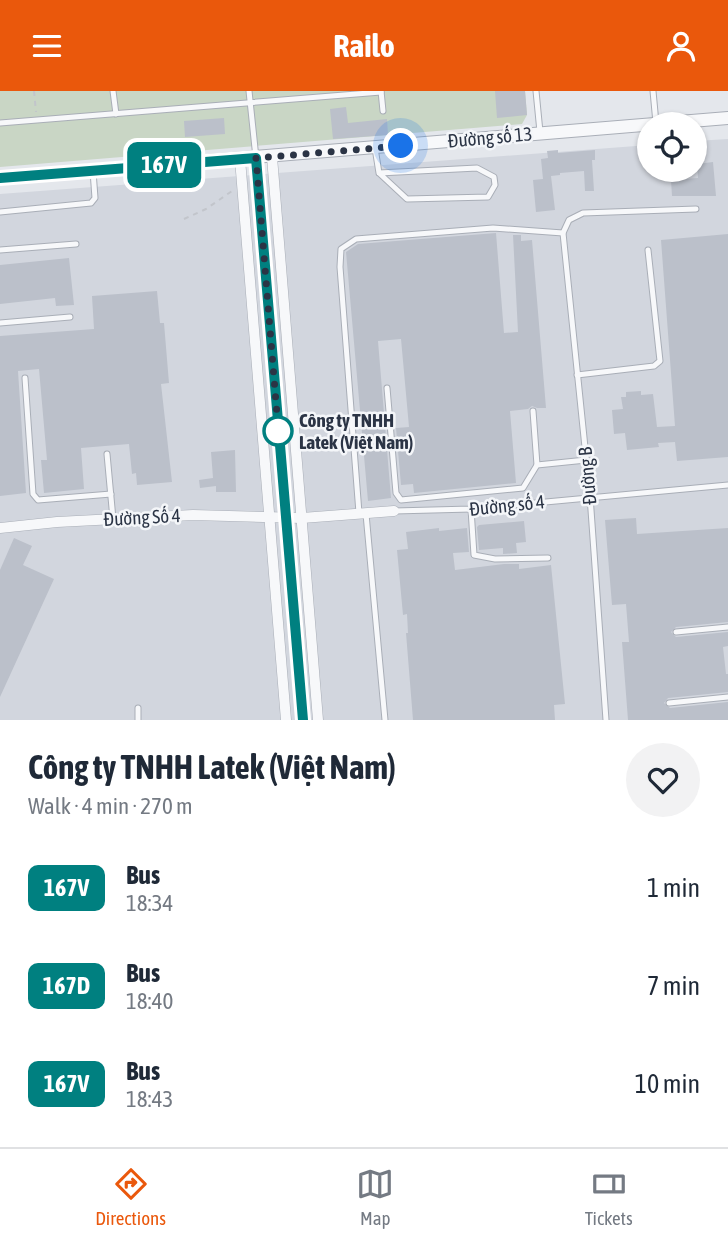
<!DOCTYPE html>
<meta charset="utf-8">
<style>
:root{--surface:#fff;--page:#f2f2f3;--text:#1f2937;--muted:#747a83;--line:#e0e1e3;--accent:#ea580c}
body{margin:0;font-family:"Asap Condensed",sans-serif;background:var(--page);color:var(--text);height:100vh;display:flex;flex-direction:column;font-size:26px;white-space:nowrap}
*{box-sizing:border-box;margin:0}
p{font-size:23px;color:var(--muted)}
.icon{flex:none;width:38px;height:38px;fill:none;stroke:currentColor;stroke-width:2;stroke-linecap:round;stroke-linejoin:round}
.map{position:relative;height:629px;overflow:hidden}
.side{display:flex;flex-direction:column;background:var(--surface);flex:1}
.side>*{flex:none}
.badge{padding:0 14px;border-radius:10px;font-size:24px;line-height:46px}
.controls{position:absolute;left:637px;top:21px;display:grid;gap:14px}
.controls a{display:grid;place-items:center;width:70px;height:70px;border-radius:50%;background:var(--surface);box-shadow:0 2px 5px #0004;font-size:35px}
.you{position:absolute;width:35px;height:35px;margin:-18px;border:5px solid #fff;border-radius:50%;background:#1a73e8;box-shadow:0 0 0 10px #1a73e833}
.map>.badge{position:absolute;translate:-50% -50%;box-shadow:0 0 0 4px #fff}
.round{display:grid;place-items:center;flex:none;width:74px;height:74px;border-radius:37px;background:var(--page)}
.overview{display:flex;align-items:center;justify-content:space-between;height:119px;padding:0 28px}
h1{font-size:33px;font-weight:700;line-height:52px}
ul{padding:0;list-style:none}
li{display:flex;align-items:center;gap:21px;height:98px;padding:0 28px}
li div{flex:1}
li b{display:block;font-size:26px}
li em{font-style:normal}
li .badge{min-width:77px;font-weight:700;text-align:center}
header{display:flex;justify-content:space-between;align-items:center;height:91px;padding:0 28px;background:var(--accent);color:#fff;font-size:32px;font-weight:700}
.tabs{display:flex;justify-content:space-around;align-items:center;height:98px;border-top:2px solid var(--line);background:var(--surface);font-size:19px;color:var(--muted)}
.tabs a{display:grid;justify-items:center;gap:4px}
.tabs .on{color:var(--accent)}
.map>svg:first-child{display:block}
</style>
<header><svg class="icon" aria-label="menu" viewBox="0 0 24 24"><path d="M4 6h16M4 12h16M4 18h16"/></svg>Railo<svg class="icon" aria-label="person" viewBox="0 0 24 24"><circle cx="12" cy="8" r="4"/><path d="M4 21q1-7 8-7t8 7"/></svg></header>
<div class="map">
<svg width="728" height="629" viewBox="0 0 728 629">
<rect width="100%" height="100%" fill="#e4e7ec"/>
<polygon fill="#d2d6de" points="728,48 728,629 0,629 0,103 649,54 649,79 695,79 695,50"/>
<polygon fill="#c9d6c5" points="0,0 525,0 527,24 522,33 0,76"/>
<g fill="#bbc0ca">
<polygon points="495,0 525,0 527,24 497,27"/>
<polygon points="346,16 348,32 387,28 388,44 333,48 330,18"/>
<polygon points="224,27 225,43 185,46 184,30"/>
<polygon points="558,59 558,62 595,59 595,69 592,69 594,100 585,100 584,80 560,82 560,84 551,85 555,119 536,121 533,89 543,88 541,68 548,67 547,60"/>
<polygon points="713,71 716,105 672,105 671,89 698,87 697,73"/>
<polygon points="496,142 504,242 518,241 513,144 521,144 521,150 532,149 546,317 537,317 532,315 528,318 510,320 516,392 414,402 413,393 401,394 396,337 409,336 401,248 378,250 391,407 368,410 346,161 358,153"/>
<polygon points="728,143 728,366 677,370 675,351 658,352 659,356 627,359 625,342 614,343 612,319 623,318 621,306 626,306 626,301 641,300 641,304 653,303 657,336 675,335 661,149"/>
<polygon points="69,167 74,214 56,215 55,207 0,213 0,174"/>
<polygon points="157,200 160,232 164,232 169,292 161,293 172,391 137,394 136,382 132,383 129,353 81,357 84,398 44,402 41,369 47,369 39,278 18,280 26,402 0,405 0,245 94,238 92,205"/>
<polygon points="235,359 236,401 216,401 216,395 200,397 199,389 213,387 211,361"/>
<polygon points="636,427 637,443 728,437 728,531 676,536 671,541 676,546 728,541 728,555 723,556 726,583 728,583 728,601 668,607 664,612 670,617 728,611 728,629 628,629 622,551 629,551 626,513 612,514 605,429"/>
<polygon points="524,430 526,451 516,452 517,462 503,463 503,457 479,459 477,436 479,434"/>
<polygon points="439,437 439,440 467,437 469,461 453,462 455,479 504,473 519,473 519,478 551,474 565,613 554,614 555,629 413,629 406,542 408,542 407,523 403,524 397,459 408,458 406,441"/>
<polygon points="14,447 32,455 23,474 54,488 0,606 0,479"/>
</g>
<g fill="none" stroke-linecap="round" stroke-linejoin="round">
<defs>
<g id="service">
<polyline points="113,0 116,23"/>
<polyline points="249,0 256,67"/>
<polyline points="381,0 383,20"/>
<polyline points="536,0 540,41"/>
<polyline points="653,0 656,32"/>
<polyline points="0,32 381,1"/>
<polyline points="375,57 379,82 407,108 488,106 495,94 494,86 477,77 379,82"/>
<polyline points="0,121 91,112 95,107 93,80"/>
<polyline points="0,159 76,153"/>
<polyline points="0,232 70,226"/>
<polyline points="577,284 654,275 660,270 648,159"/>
<polyline points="25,287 33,403 38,409 111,403"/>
<polyline points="387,297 396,402 401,409 523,397 537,374 586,369"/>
<polyline points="533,320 537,374"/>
<polyline points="107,363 113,428"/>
<polyline points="471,418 474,464 495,468 548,467"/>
<polyline points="394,420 471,418 728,394"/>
<polyline points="359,422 340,176 341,158 356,148 493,137 563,142"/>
<polyline points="366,423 385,629"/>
<polyline points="676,541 728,536"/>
<polyline points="669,612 728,606"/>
<polyline points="138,617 138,629"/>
<polyline points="606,629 590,405 563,142 569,129 583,122 696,118"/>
</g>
<g id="minor">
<polyline points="272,66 318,629"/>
<polyline points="256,67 303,629"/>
<polyline points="240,68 286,629"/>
<polyline points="0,437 57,431 193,424 302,427 394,420"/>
</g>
<polyline id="tertiary" points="0,87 728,27"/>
</defs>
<use href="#service" stroke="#a9aeb7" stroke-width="7"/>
<use href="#minor" stroke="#a9aeb7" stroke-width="11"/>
<use href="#tertiary" stroke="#a9aeb7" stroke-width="14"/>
<g stroke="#c2c5cb" stroke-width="2" stroke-dasharray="5 5" stroke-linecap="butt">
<polyline points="34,0 36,21"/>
<polyline points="184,128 206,118 232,100"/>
</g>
<use href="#service" stroke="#f7f8fa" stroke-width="5"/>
<use href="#minor" stroke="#f7f8fa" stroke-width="10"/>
<use href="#tertiary" stroke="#f7f8fa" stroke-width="12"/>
</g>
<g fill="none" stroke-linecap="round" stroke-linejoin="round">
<defs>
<polyline id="line" points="0,87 256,67 303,629"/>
</defs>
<use href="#line" stroke="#fff" stroke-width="16"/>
<use href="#line" stroke="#008080" stroke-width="10"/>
<polyline stroke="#2b3445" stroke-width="7" stroke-dasharray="0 12.6" points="278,340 279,348 256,67 401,55"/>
</g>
<circle fill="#fff" stroke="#008080" stroke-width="3.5" cx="278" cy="340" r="14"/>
<g text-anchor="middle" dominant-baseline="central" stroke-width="5" stroke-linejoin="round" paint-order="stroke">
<g font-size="19" fill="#2b3445" stroke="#f4f6f9">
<text transform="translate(490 46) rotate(-5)">Đường số 13</text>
<text transform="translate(587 385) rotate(-95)">Đường B</text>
<text transform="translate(507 414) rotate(-6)">Đường số 4</text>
<text transform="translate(142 426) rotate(-3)">Đường Số 4</text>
</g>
<g font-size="19" font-weight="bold" fill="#2b3445" stroke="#f4f6f9" text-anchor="start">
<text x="299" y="329">Công ty TNHH<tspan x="299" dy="22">Latek (Việt Nam)</tspan></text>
</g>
</g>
</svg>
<div class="controls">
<a><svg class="icon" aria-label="locate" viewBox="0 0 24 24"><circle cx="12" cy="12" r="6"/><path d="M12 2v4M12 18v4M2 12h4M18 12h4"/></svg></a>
</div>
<div class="you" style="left:401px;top:55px"></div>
<b class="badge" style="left:164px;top:74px;background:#008080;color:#fff">167V</b>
</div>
<section class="side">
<div class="overview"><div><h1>Công ty TNHH Latek (Việt Nam)</h1><p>Walk · 4 min · 270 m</p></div><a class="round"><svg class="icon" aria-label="heart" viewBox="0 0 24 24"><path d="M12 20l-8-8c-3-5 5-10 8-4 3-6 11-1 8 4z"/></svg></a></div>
<ul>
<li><span class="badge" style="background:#008080;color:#fff">167V</span><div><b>Bus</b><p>18:34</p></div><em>1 min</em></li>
<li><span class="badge" style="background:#008080;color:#fff">167D</span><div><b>Bus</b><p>18:40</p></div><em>7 min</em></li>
<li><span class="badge" style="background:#008080;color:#fff">167V</span><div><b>Bus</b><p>18:43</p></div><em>10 min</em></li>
</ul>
</section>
<nav class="tabs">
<a class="on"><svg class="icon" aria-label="directions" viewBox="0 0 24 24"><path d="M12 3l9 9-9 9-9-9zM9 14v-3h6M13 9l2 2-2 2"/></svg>Directions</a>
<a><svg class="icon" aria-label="map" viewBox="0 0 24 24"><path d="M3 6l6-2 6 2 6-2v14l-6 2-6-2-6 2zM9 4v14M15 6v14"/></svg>Map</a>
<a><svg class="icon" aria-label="tickets" viewBox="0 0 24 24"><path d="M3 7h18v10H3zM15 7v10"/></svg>Tickets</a>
</nav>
